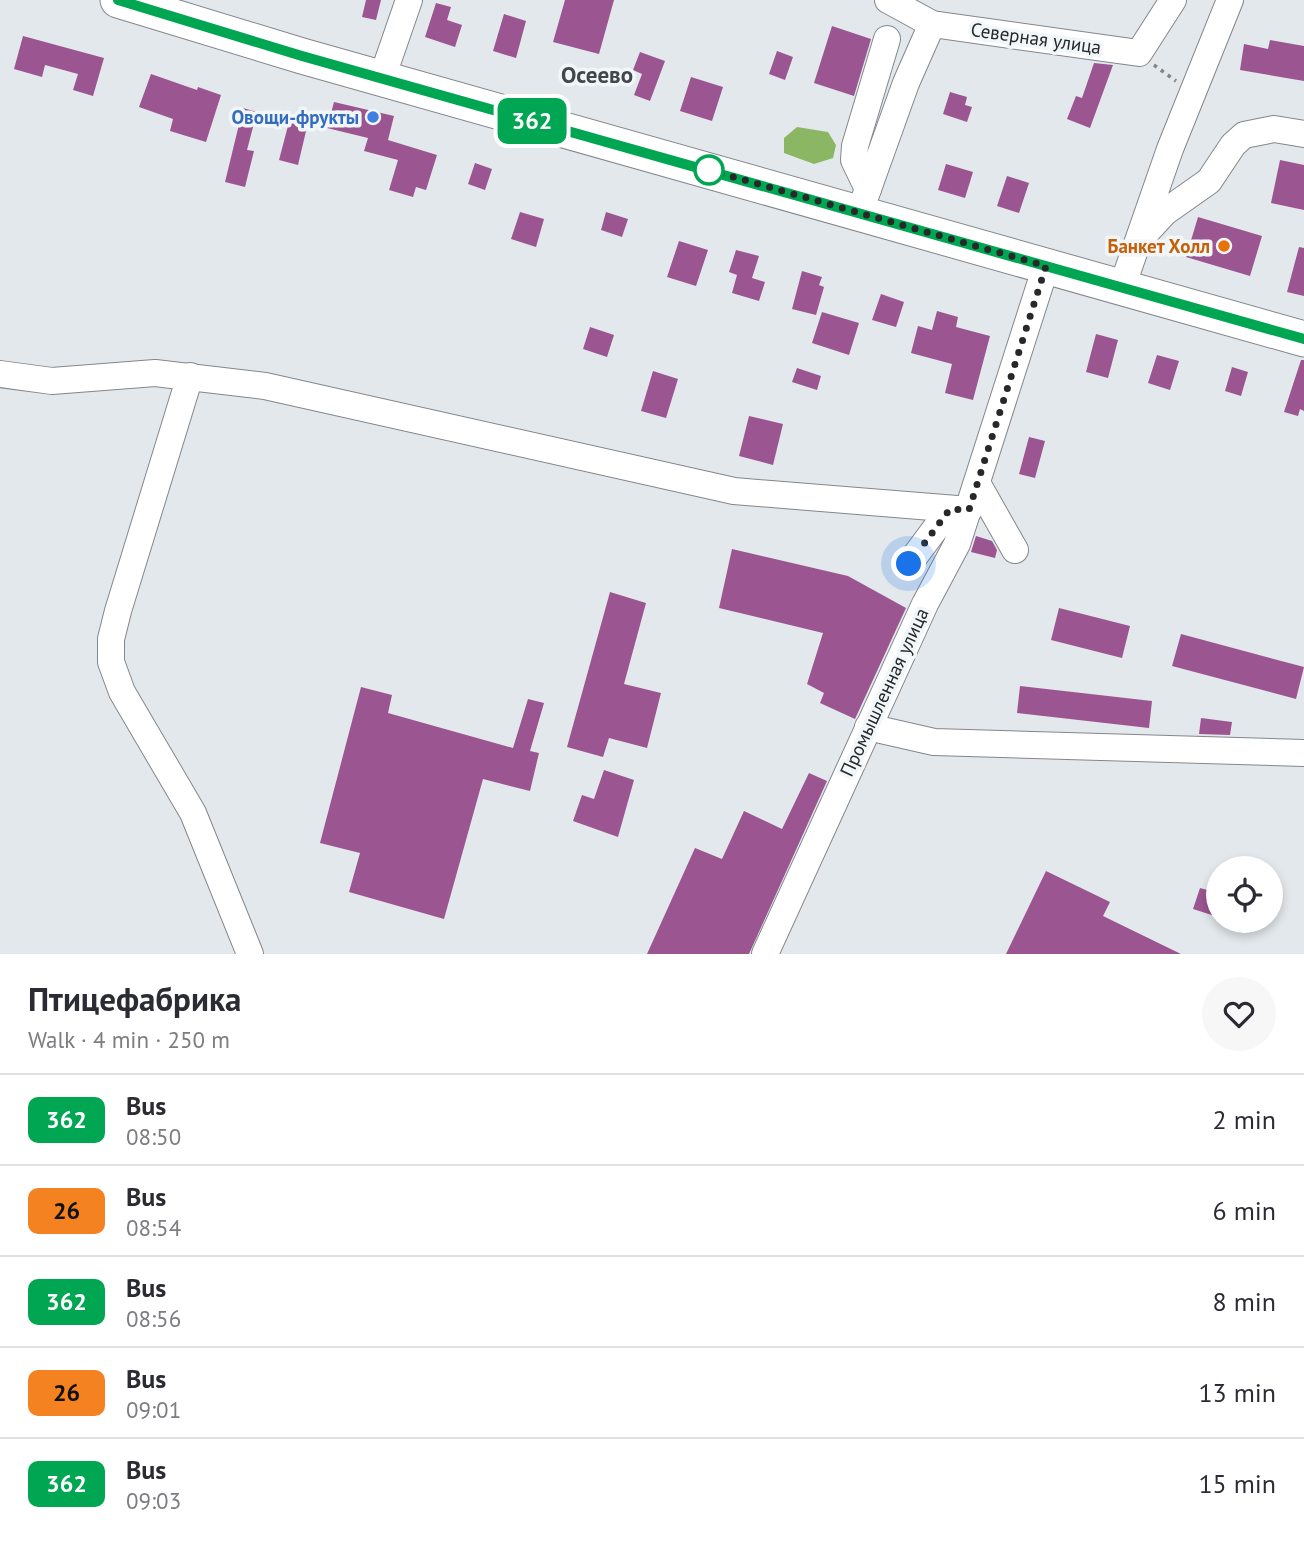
<!DOCTYPE html>
<meta charset="utf-8">
<style>
:root{--surface:#fff;--page:#f7f7f7;--text:#2b2b33;--muted:#7c7c81;--line:#e1e1e2}
body{margin:0;font-family:"PT Sans",sans-serif;background:var(--page);color:var(--text);height:100vh;display:flex;flex-direction:column;font-size:26px;white-space:nowrap}
*{box-sizing:border-box;margin:0}
p{font-size:23px;color:var(--muted)}
.icon{flex:none;width:38px;height:38px;fill:none;stroke:currentColor;stroke-width:2;stroke-linecap:round;stroke-linejoin:round}
.map{position:relative;height:954px;overflow:hidden}
.drawer{display:flex;flex-direction:column;background:var(--surface);flex:1}
.drawer>*{flex:none}
.badge{padding:0 14px;border-radius:10px;font-size:24px;line-height:46px}
.tools{position:absolute;left:1206px;top:856px;display:grid;gap:14px}
.tools a{display:grid;place-items:center;width:77px;height:77px;border-radius:50%;background:var(--surface);box-shadow:0 4px 10px #0003;font-size:35px}
.you{position:absolute;width:35px;height:35px;margin:-18px;border:5px solid #fff;border-radius:50%;background:#1a73e8;box-shadow:0 0 0 10px #1a73e833}
.map>.badge{position:absolute;translate:-50% -50%;box-shadow:0 0 0 4px #fff}
.round{display:grid;place-items:center;flex:none;width:74px;height:74px;border-radius:37px;background:var(--page)}
.headline{display:flex;align-items:center;justify-content:space-between;height:119px;padding:0 28px}
h1{font-size:33px;font-weight:800;line-height:52px}
ul{padding:0;list-style:none}
li{display:flex;align-items:center;gap:21px;height:91px;padding:0 28px;border-top:2px solid var(--line)}
li div{flex:1}
li b{display:block;font-size:26px}
li em{font-style:normal}
li .badge{min-width:77px;font-weight:700;text-align:center}
.map>svg:first-child{display:block}
</style>
<div class="map">
<svg width="1304" height="954" viewBox="0 0 1304 954">
<rect width="100%" height="100%" fill="#e3e8ec"/>
<polygon fill="#8bb664" points="797,127 828,132 836,145 833,158 814,164 784,153 784,138"/>
<g fill="#9b5691">
<polygon points="366,0 381,0 376,20 362,17"/>
<polygon points="565,0 614,0 599,54 553,42"/>
<polygon points="436,3 451,7 447,20 462,25 455,47 425,37"/>
<polygon points="504,14 526,21 516,58 493,51"/>
<polygon points="832,26 871,39 854,96 814,83"/>
<polygon points="23,36 104,58 93,96 73,90 78,74 45,65 42,77 14,69"/>
<polygon points="1270,40 1304,46 1304,81 1240,70 1244,44 1268,49"/>
<polygon points="777,51 793,57 785,80 769,74"/>
<polygon points="640,52 665,61 650,101 634,95 642,74 633,70"/>
<polygon points="1094,63 1113,65 1090,128 1067,119 1076,96 1082,98"/>
<polygon points="151,74 197,90 198,87 221,95 206,142 170,131 173,119 139,107"/>
<polygon points="691,77 723,87 712,121 680,111"/>
<polygon points="950,92 967,97 965,105 972,107 967,122 943,114"/>
<polygon points="334,102 394,116 388,140 437,155 426,190 416,187 413,197 389,190 398,160 364,151 368,138 327,128"/>
<polygon points="243,108 257,112 247,150 254,151 245,187 225,182"/>
<polygon points="289,122 307,127 298,165 279,160"/>
<polygon points="1280,160 1304,165 1304,210 1271,203"/>
<polygon points="475,163 492,169 485,190 468,184"/>
<polygon points="946,164 973,172 965,198 938,190"/>
<polygon points="1007,176 1029,183 1019,213 997,206"/>
<polygon points="520,212 544,219 536,247 511,239"/>
<polygon points="606,212 628,219 622,237 601,230"/>
<polygon points="1198,217 1262,236 1250,276 1186,257"/>
<polygon points="679,241 708,250 696,286 667,277"/>
<polygon points="1299,247 1304,248 1304,296 1287,292"/>
<polygon points="736,250 759,256 752,278 765,282 759,301 732,293 737,275 729,272"/>
<polygon points="802,271 822,277 819,285 824,287 816,315 792,309"/>
<polygon points="881,294 904,302 896,327 872,320"/>
<polygon points="937,311 958,317 956,327 990,336 973,400 945,393 952,364 911,353 918,326 932,330"/>
<polygon points="822,312 859,323 849,355 812,343"/>
<polygon points="590,327 614,335 607,357 583,349"/>
<polygon points="1096,334 1118,340 1108,378 1086,372"/>
<polygon points="1157,355 1179,361 1170,390 1148,383"/>
<polygon points="1301,360 1304,360 1304,411 1300,409 1298,416 1284,412"/>
<polygon points="1232,367 1248,372 1241,396 1225,391"/>
<polygon points="797,368 821,376 817,390 792,382"/>
<polygon points="653,371 678,379 666,418 641,411"/>
<polygon points="749,416 783,424 773,465 739,456"/>
<polygon points="1029,437 1045,441 1035,478 1019,474"/>
<polygon points="976,536 992,541 997,550 995,558 971,552"/>
<polygon points="732,549 848,576 906,608 855,719 820,703 824,693 807,684 823,633 719,608"/>
<polygon points="610,592 646,603 624,684 661,693 647,748 609,738 603,757 567,747"/>
<polygon points="1059,608 1130,626 1122,658 1051,640"/>
<polygon points="1181,634 1304,667 1296,699 1172,666"/>
<polygon points="1020,686 1152,701 1149,728 1017,713"/>
<polygon points="361,687 392,695 388,713 513,748 528,699 544,703 530,751 539,753 530,791 483,779 444,919 349,892 360,853 320,843"/>
<polygon points="1201,718 1232,722 1230,735 1199,734"/>
<polygon points="604,770 634,780 618,837 573,821 582,795 594,799"/>
<polygon points="809,773 827,781 749,954 647,954 695,848 722,859 744,811 782,829"/>
<polygon points="1046,871 1110,902 1103,916 1181,954 1006,954"/>
<polygon points="1200,888 1218,893 1218,917 1193,909"/>
</g>
<g fill="none" stroke-linecap="round" stroke-linejoin="round">
<defs>
<g id="minor">
<polyline points="888,0 932,24 1139,53 1173,0"/>
<polyline points="382,78 409,0"/>
<polyline points="868,189 854,160 855,146 887,39"/>
<polyline points="859,214 906,83 932,24"/>
<polyline points="1141,238 1165,212 1209,181 1233,145 1244,135 1274,129 1304,134"/>
<polyline points="1122,287 1170,149 1230,0"/>
<polyline points="0,374 52,381 155,373 265,386 734,491 969,510"/>
<polyline points="190,376 118,611 111,639 111,662 122,692 193,813 250,954"/>
<polyline points="977,483 1015,550"/>
<polyline points="909,564 950,509"/>
<polyline points="868,727 934,742 1304,753"/>
<polyline points="765,954 925,604 957,544 1046,266"/>
</g>
<polyline id="major" points="118,0 302,56 1304,339"/>
</defs>
<use href="#minor" stroke="#83878b" stroke-width="28"/>
<use href="#major" stroke="#83878b" stroke-width="37"/>
<polyline stroke="#828588" stroke-width="3.5" stroke-dasharray="3.5 5" stroke-linecap="butt" points="1154,65 1176,81"/>
<use href="#minor" stroke="#fff" stroke-width="26"/>
<use href="#major" stroke="#fff" stroke-width="35"/>
</g>
<g fill="none" stroke-linecap="round" stroke-linejoin="round">
<defs>
<polyline id="line" points="118,0 302,56 1304,339"/>
</defs>
<use href="#line" stroke="#fff" stroke-width="16"/>
<use href="#line" stroke="#00a651" stroke-width="10"/>
<polyline stroke="#262829" stroke-width="7" stroke-dasharray="0 12.6" points="709,170 1046,266 969,510 950,509 909,564"/>
</g>
<circle fill="#3f7fe0" stroke="#f1f6f9" stroke-width="2.5" cx="373" cy="117" r="7"/>
<circle fill="#fff" stroke="#00a651" stroke-width="3.5" cx="709" cy="170" r="14"/>
<circle fill="#e8710a" stroke="#f1f6f9" stroke-width="2.5" cx="1224" cy="246" r="7"/>
<g text-anchor="middle" dominant-baseline="central" stroke-width="7" stroke-linejoin="round" paint-order="stroke">
<g font-size="19" fill="#262829" stroke="#f1f6f9">
<text transform="translate(1036 38) rotate(8)">Северная улица</text>
<text transform="translate(884 692) rotate(-65)">Промышленная улица</text>
</g>
<g font-size="19" font-weight="bold" fill="#366cbe" stroke="#f1f6f9" text-anchor="end">
<text x="359" y="117">Овощи-фрукты</text>
</g>
<g font-size="19" font-weight="bold" fill="#c56008" stroke="#f1f6f9" text-anchor="end">
<text x="1210" y="246">Банкет Холл</text>
</g>
<g font-size="23" font-weight="bold" fill="#43474a" stroke="#f1f6f9">
<text x="597" y="74">Осеево</text>
</g>
</g>
</svg>
<div class="tools">
<a><svg class="icon" aria-label="locate" viewBox="0 0 24 24"><circle cx="12" cy="12" r="6"/><path d="M12 2v4M12 18v4M2 12h4M18 12h4"/></svg></a>
</div>
<div class="you" style="left:909px;top:564px"></div>
<b class="badge" style="left:532px;top:121px;background:#00a651;color:#fff">362</b>
</div>
<section class="drawer">
<div class="headline"><div><h1>Птицефабрика</h1><p>Walk · 4 min · 250 m</p></div><a class="round"><svg class="icon" aria-label="heart" viewBox="0 0 24 24"><path d="M12 20l-8-8c-3-5 5-10 8-4 3-6 11-1 8 4z"/></svg></a></div>
<ul>
<li><span class="badge" style="background:#00a651;color:#fff">362</span><div><b>Bus</b><p>08:50</p></div><em>2 min</em></li>
<li><span class="badge" style="background:#f58220;color:#111">26</span><div><b>Bus</b><p>08:54</p></div><em>6 min</em></li>
<li><span class="badge" style="background:#00a651;color:#fff">362</span><div><b>Bus</b><p>08:56</p></div><em>8 min</em></li>
<li><span class="badge" style="background:#f58220;color:#111">26</span><div><b>Bus</b><p>09:01</p></div><em>13 min</em></li>
<li><span class="badge" style="background:#00a651;color:#fff">362</span><div><b>Bus</b><p>09:03</p></div><em>15 min</em></li>
</ul>
</section>
